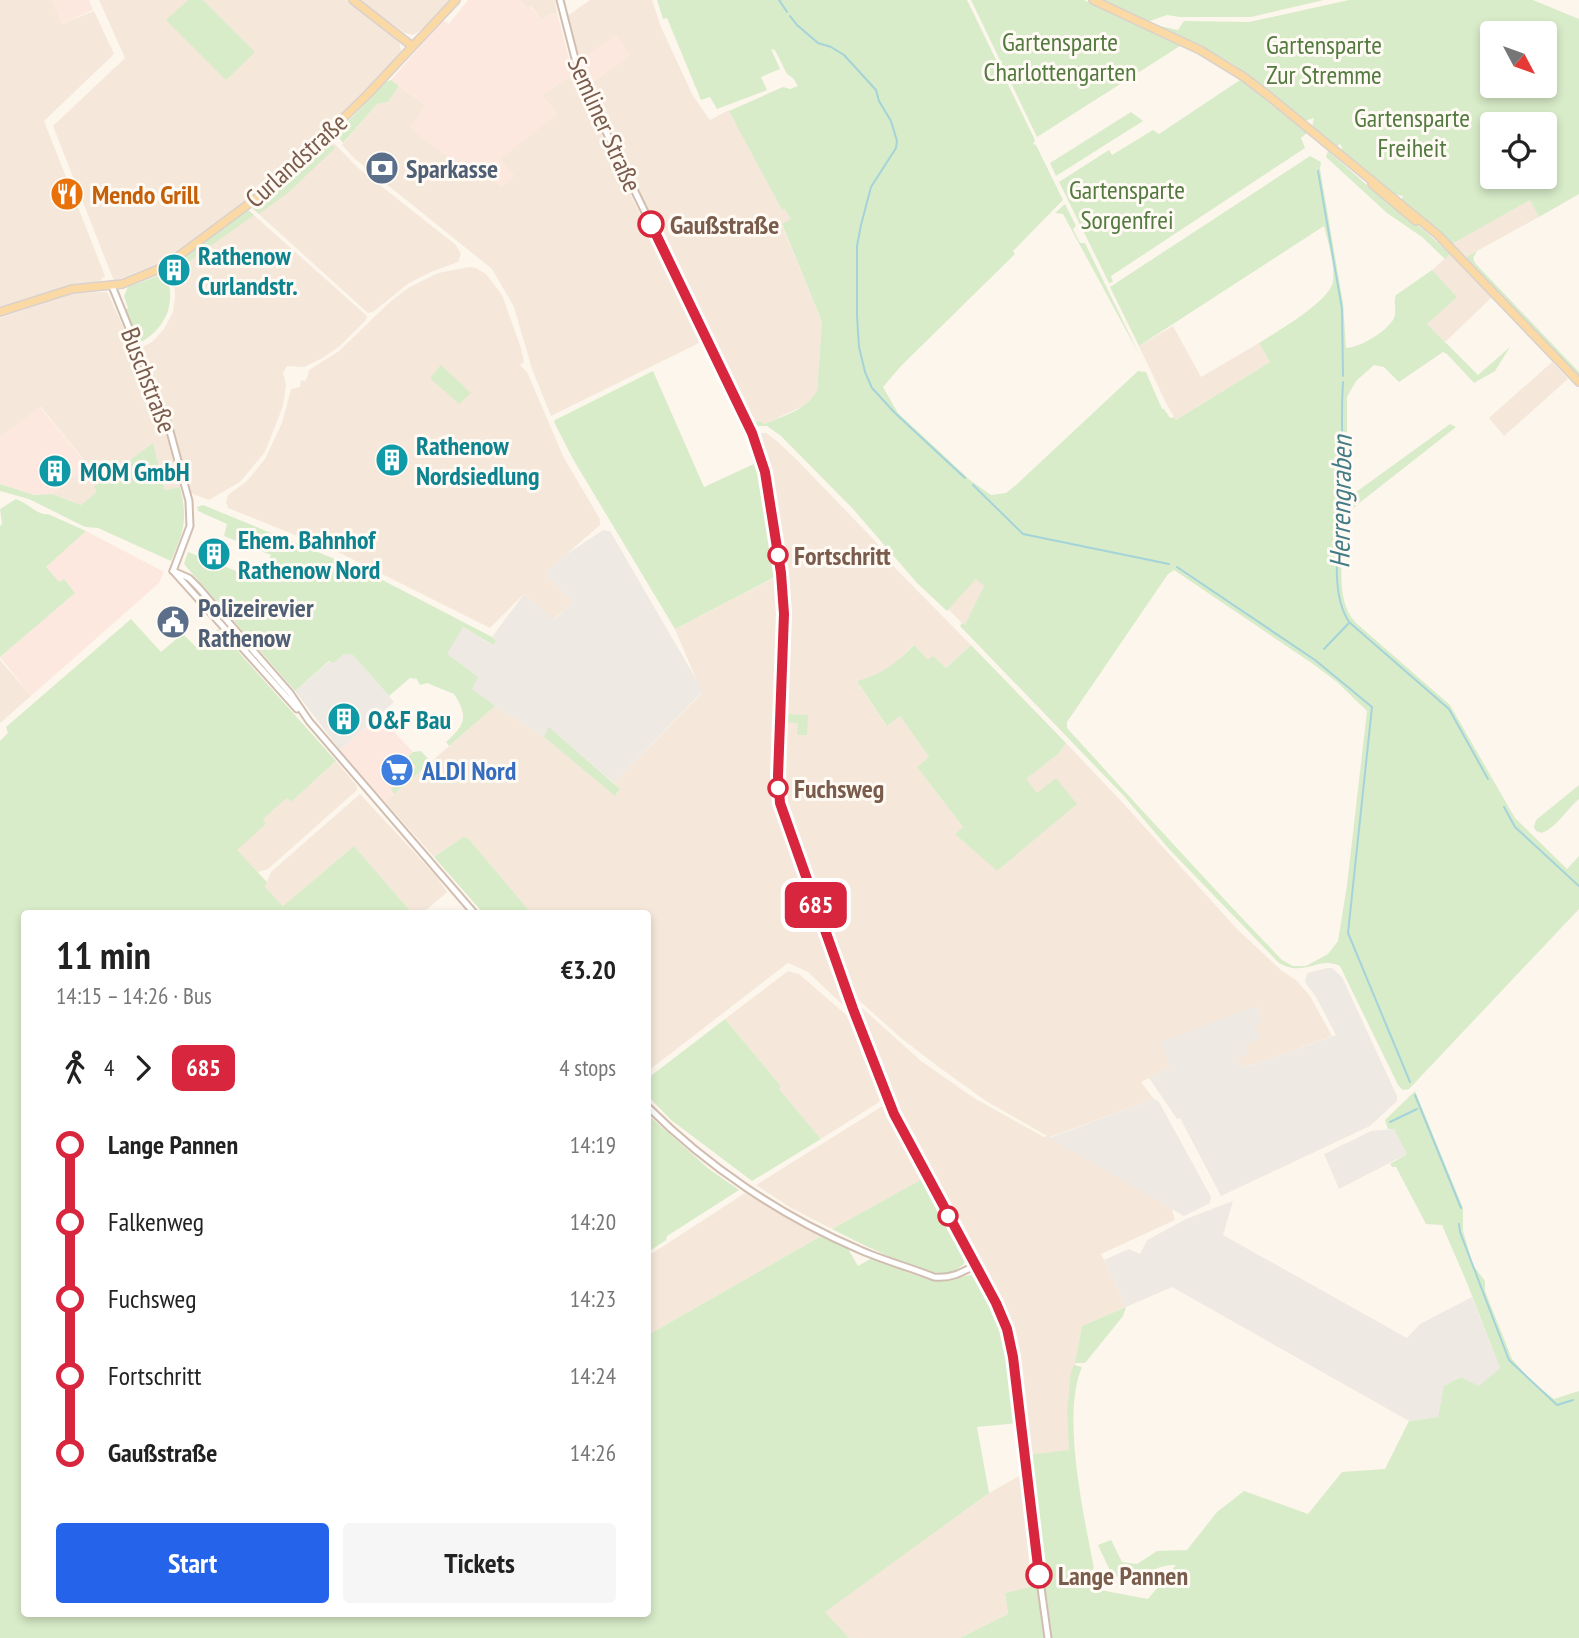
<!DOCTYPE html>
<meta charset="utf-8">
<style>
:root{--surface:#fff;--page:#f6f6f6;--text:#222;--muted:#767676;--accent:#2563eb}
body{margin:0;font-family:"PT Sans Narrow",sans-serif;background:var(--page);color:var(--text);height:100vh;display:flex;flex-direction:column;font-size:26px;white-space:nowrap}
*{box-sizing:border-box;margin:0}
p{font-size:23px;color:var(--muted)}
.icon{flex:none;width:38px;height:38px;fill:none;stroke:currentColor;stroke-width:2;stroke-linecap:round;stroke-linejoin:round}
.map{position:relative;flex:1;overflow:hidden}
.sheet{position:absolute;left:21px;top:910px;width:630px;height:707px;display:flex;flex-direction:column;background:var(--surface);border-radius:7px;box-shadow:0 4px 10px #0003}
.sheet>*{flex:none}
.badge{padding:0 14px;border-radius:10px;font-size:24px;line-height:46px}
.needle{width:46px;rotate:131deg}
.buttons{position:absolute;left:1480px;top:21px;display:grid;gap:14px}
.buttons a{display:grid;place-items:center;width:77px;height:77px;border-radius:7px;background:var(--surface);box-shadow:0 4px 10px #0003;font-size:35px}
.map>.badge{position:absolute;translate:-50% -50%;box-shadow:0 0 0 4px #fff}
.legs{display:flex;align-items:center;gap:10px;height:77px;padding:0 35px;font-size:23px}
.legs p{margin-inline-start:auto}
.summary{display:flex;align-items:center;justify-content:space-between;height:119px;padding:0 35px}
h1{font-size:38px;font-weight:700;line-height:52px}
.action{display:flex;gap:14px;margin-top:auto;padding:14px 35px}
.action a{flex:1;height:80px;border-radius:7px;background:var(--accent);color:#fff;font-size:28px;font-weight:700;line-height:80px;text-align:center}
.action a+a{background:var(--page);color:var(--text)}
ul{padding:0 35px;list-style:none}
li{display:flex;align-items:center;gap:24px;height:77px;font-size:26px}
li i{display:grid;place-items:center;width:10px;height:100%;margin:0 9px;background:currentColor}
li i::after{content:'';width:18px;height:18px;margin:-9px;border:5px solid;border-radius:50%;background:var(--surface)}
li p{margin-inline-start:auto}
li:first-child i{background:linear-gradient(#0000 50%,currentColor 0)}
li:last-child i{background:linear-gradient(currentColor 50%,#0000 0)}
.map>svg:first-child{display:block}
</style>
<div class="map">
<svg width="1579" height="1638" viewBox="0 0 1579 1638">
<rect width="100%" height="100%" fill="#fdf6ec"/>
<g fill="#f5e8da">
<polygon points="0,0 52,0 62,24 94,11 114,54 44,121 105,276 98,282 77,283 0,308"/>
<polygon points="99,0 348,0 399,39 401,52 331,126 273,181 165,261 114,281 53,126 125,58"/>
<polygon points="357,0 450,0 421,30 413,35 405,33"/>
<polygon points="519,0 555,0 557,13 549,14 542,21 531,6 527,8"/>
<polygon points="590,0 652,0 661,27 693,96 710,120 729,110 782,210 785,209 792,219 782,225 822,322 817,390 814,396 805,405 765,424 759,421 750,424 587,86 630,55 577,62 566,17"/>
<polygon points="573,74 701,342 551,416 532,369 514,307 492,269 354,158 342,145 377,104 388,102 399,86 426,105 411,128 480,181 487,172 501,187 514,176 500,159 556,113 542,95"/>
<polygon points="327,140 331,140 357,167 456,245 461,254 458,262 431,272 409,283 373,312 368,313 252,208 252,205 280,183"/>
<polygon points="1531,199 1539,217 1466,257 1452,244"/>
<polygon points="247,209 367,316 366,320 341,345 323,358 304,367 287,366 283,373 286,385 283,406 265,452 240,482 209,500 190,493 170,420 141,348 152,342 164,329 173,312 175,296 174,283 168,269"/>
<polygon points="1450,254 1492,297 1445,342 1427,324 1456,297 1432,270"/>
<polygon points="469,267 476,268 486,274 502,295 521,348 524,362 520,365 527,372 564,458 600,519 600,525 545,573 573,602 553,620 524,594 490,628 340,553 228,508 226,502 228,495 248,480 265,459 282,423 291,389 300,387 301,380 305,381 307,378 309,370 339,351 390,302 408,288 438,273"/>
<polygon points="107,292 134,350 163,422 180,487 165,490 153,443 94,488 98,492 81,505 52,494 88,465 41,407 0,437 0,318 74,293"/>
<polygon points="1173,326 1201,377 1259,343 1270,362 1176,420 1166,403 1139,346"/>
<polygon points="1552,362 1568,379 1504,436 1489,418"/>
<polygon points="761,433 766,433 777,441 797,460 876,542 896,569 971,645 946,668 928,660 913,645 894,665 880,674 857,681 886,725 900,716 929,757 917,767 963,827 955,834 998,870 1076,804 1037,793 1025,779 1058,754 1066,743 1121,801 1238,930 1282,971 1296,980 1310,996 1332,1036 1251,1066 1250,1064 1240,1067 1237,1057 1246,1044 1254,1024 1261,1021 1256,1006 1170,1068 1141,1082 1154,1099 1050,1137 1172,1209 1175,1220 1101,1254 1126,1307 1082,1326 1067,1412 1070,1451 1027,1455 1018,1369 1010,1328 1001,1307 897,1114 857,1009 861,1007 921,1061 974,1098 1044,1137 1047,1136 986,1101 936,1065 901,1038 854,996 848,1010 808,972 788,963 648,1071 648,914 531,913 468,838 463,837 434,857 385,802 495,706 544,737 616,795 620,789 614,783 702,693 675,629 784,573 768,472 758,440"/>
<polygon points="976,579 984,586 965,626 947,608"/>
<polygon points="0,660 31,696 0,723"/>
<polygon points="336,761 357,786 357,790 268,869 258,872 236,850 266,824 262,820 287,798 291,802"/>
<polygon points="360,794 436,876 447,892 423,913 412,913 354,846 283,906 265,887 271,872"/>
<polygon points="788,971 799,974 852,1020 881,1097 879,1102 821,1139 779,1089 781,1086 725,1019"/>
<polygon points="881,1107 886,1107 924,1178 832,1229 791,1208 756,1185"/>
<polygon points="745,1193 823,1235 648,1335 648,1256"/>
<polygon points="1023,1474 1037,1585 1005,1593 1008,1614 960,1638 849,1638 824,1612 989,1493"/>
</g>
<g fill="#fde8e0">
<polygon points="52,0 89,0 93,10 62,24"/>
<polygon points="468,0 519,0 527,8 530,6 542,21 549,14 557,13 573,74 542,95 557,114 500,159 515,176 501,187 487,172 480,182 410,128 426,105 391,80 443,20 449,24"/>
<polygon points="616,35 630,55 587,86 577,62"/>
<polygon points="40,407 88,466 52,494 34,495 0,484 0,437"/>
<polygon points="86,531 164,572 159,583 31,696 0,657 75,593 63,579 59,583 46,567"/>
<polygon points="379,716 413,752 408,757 417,767 392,789 394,794 385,802 340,750"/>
</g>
<g fill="#efe9e4">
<polygon points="603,530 610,531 703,691 614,783 550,728 544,737 474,693 446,654 463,627 492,645 496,641 492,637 524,594 554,620 573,602 545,573 564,556"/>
<polygon points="344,654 353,655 394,702 340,750 295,691 330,661 334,663"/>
<polygon points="1327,968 1332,968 1342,977 1397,1096 1397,1101 1370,1126 1221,1196 1180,1118 1177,1119 1149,1078 1170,1068 1161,1042 1256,1006 1262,1022 1254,1025 1260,1039 1246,1044 1249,1053 1237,1058 1241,1067 1250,1064 1251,1066 1336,1035 1316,997 1305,982 1307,973"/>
<polygon points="1154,1099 1159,1102 1211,1197 1210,1203 1184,1216 1049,1138"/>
<polygon points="1394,1129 1407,1154 1339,1189 1324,1154 1371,1131"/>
<polygon points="1233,1201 1223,1235 1407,1338 1420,1324 1472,1297 1500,1368 1479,1387 1461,1377 1445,1386 1438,1417 1409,1421 1172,1287 1126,1307 1104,1260 1129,1249 1140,1254 1147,1240 1186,1219"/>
</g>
<g fill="#d8ecc9" fill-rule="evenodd">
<polygon points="188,0 203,0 255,52 226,80 166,20"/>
<path d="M657,0H967L1035,140L1033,144L1036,145L1063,200L1013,251L1015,254L901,366L883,387L898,413L970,480L991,495L1006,493L1016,485L1138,371L1146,372L1162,409H1164L1170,418L1174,417L1176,420L1270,362L1259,343C1276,332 1331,301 1333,281C1335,264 1328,242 1324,226L1139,346L1110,287L1310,156L1321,162L1320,169L1343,303L1346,348C1359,348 1388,331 1394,318C1397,311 1393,302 1396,295L1432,270L1457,297L1427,324L1478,375L1510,347L1495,371L1474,383L1447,354L1443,352L1399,382L1384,367L1374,365L1356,381L1347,397V495H1352L1450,424L1456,427L1348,512L1345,520C1344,551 1333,597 1355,622L1450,705L1515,818L1567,869L1579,856V909L1409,1089L1403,1090L1398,1085L1340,966C1318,955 1303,979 1278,962L1169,849L1123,795L960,626L962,623L965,625L984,586L976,579L947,611L917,583L853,509L781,436L767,426H755L753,423L759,421L765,424C782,416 809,409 817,390L822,322L782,224L791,219L785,209L782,210L729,111L783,87L790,89L798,86L793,78L787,74L775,50L771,49L780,69L761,77L767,90L717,109L710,97L701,100L667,18L663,19ZM1174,570L1313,664L1337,682L1367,711L1347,885L1338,941L1328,954L1306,966H1293L1282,960C1209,884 1138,806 1067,728V722L1168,574Z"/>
<polygon points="971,0 1084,0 1194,52 1180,46 1037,137"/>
<polygon points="1100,0 1324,0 1251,17 1180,17 1167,15 1147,22"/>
<path d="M1349,0H1533L1579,19V194L1539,217L1530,200L1452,244L1401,201L1403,196L1393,194L1341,151L1342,147L1340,144L1336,147L1312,127L1314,118L1305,121L1236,66L1194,42L1155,25L1178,30L1184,21L1249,22ZM1493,33H1545V86H1493ZM1493,124H1545V177H1493Z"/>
<polygon points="1218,64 1252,88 1307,133 1301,138 1305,148 1111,276 1113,282 1109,283 1059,182 1109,150 1112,155 1153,130 1159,134 1240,80"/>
<polygon points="391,80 399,86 388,102 377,104 343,143 337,135 338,132 386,82"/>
<polygon points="1131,112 1143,121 1056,176 1050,163"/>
<polygon points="328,141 335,148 289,192 259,214 252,208"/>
<polygon points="1328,151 1392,207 1425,231 1450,254 1445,259 1422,237 1387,213 1326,157"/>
<polygon points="1065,204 1076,226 1073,229 1080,243 1085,243 1139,354 1063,214 1055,213"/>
<polygon points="248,210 254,215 171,274 169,270 178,262"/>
<polygon points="1477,251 1473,258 1475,263 1579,372 1579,377 1466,257"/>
<path d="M163,274L166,275C177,302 166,327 143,341H139L125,310L128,308L124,296L128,287Z"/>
<polygon points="441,365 471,393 459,404 430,378"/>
<polygon points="653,371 704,487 756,463 775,577 675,629 573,459 554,422 555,420"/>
<path d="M153,443L165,490L180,487C188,521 184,530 171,561L98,528L85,527L29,499L0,491V484L34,495L52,494L81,505L97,492L94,487Z"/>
<path d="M16,499C28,503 38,516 48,514L86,531L46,567L59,582L64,579L75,593L0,657V526L2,524L0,509Z"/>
<path d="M203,505L369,573L492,637L496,641L493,645L463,627L447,654L478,677L472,689L495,706L449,746L446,742C465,725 469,717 454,694L427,683L420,685L417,679L410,678L389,696L353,655L344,654L334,663L329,661L295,691L184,564L188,552L259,580L271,555L224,536L227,524L198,511L197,507Z"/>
<path d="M131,619L161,652L181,635H184L197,648L218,629L336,761L291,802L287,798L263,819L266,824L237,850L267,882L265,887L283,906L354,846L412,913L24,914V1614H648V1335L823,1235L847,1247L858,1266L872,1258C893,1266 918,1279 941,1281C954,1283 966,1272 978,1276L995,1306L1008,1342L1018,1423L977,1427L989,1493L825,1612L849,1638H0V741L8,733L6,727Z"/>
<path d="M914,645L928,660L933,656L946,668L971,645L1066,743L1058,754L1026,779L1037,793L1056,778L1077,804L997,871L955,834L963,827L917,767L929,757L900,716L887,726L857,681C884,673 894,665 914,645Z"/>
<polygon points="786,714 808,715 807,735 797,735 798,723 785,722"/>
<polygon points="549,727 620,789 615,796 544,737"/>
<polygon points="421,751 431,762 394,794 391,789 416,767 408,757 413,752"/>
<path d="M1579,785V799C1566,810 1558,826 1542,833L1536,831L1534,827L1536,820Z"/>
<polygon points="463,837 468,838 531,913 483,913 434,857"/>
<polygon points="725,1019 781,1086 779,1089 821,1139 752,1181 671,1120 648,1096 648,1078"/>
<path d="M1415,1091L1463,1208V1231L1473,1265L1485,1281V1291L1512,1359L1532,1382L1554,1399L1579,1391V1638H1051L1027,1455L1069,1450L1067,1412L1071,1371L1074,1365L1082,1367C1061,1415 1084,1516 1094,1568L1079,1586L1148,1599L1176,1565C1149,1564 1143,1586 1112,1575L1098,1545L1111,1540L1122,1562L1137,1564L1157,1551L1187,1550L1217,1512L1244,1491L1308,1514L1342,1472L1385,1469L1409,1421L1438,1417L1444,1386L1461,1377L1479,1386L1500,1368L1467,1283L1442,1225L1426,1224L1396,1167H1392L1390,1164L1407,1154L1394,1129H1388L1385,1120Z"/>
<polygon points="648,1115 709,1169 739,1190 667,1236 666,1240 648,1252"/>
<path d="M924,1178L966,1253L964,1264C958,1268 953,1274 945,1274C919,1273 857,1242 832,1229Z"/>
<polygon points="1126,1307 1123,1316 1085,1363 1075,1363 1082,1326"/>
<polygon points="1037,1585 1046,1638 960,1638 1008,1614 1005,1593"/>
</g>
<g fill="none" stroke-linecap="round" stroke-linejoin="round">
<g stroke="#a5d3da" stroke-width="2">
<polyline points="779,0 787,12"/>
<polyline points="790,16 797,25 818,43 831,47 844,55 876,90 879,101 891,121 897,141 896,148 871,187 861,225 857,246 857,316 859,347 865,372 872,388 895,413 965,478"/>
<polyline points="1318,171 1342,309 1343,376"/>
<path d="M1343,382C1341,414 1342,446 1343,479C1344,521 1325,585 1349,622L1449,709L1488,779"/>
<polyline points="973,485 1023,534 1169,564"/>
<polyline points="1177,567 1315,660 1372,707 1348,933 1410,1082"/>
<polyline points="1324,649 1349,623"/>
<polyline points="1504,807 1515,827 1579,886"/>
<polyline points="1415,1095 1461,1208"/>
<polyline points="1390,1122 1417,1109"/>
<polyline points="1459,1224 1460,1232 1509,1360 1557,1405 1573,1400"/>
</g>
<defs>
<g id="minor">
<polyline points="560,0 580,78 752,433 765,472 779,558 784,614 778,776 780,803 853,1009 894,1114 996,1303 1007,1329 1013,1357 1037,1559 1048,1638"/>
<polyline points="112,286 168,424 189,501 190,526 173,571"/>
<polyline points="173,571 189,578 198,587 290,693 309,721 475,914"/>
<polyline points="175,573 297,709"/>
<path d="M648,1107C707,1166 781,1216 858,1249C882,1260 909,1267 934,1277C950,1279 961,1273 976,1265"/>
</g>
<g id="major">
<polyline points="353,0 412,46"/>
<polyline points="1093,0 1200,50 1244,77 1270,97 1438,235 1579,382"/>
<polyline points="1372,184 1416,221"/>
<polyline points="0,312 72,289 122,284 164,267 278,182 368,94 456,0"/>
</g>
</defs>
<use href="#minor" stroke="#d1beb0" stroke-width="9"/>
<use href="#major" stroke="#dad1cd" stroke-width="10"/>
<use href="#minor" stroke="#fff" stroke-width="5"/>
<use href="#major" stroke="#fbd9a5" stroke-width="7"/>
</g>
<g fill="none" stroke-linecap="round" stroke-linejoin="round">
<defs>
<polyline id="line-1" points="651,224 752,433 765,472 781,573 784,614 778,776 780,803 853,1009 894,1114 996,1303 1007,1329 1013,1357 1039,1575"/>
</defs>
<use href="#line-1" stroke="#fff" stroke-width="16"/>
<use href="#line-1" stroke="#d7263d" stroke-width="10"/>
</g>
<defs>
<symbol id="bank-disc" viewBox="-11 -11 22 22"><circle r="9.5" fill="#5c6f8a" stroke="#fffaf3"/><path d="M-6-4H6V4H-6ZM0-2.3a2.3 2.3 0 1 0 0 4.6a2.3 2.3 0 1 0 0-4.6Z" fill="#fff"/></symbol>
<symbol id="restaurant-disc" viewBox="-11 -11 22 22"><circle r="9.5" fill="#e8710a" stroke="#fffaf3"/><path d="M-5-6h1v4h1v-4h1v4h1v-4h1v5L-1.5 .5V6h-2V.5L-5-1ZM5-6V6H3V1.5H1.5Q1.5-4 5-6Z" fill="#fff"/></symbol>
<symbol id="building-disc" viewBox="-11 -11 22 22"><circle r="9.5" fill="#0f9aa8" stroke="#fffaf3"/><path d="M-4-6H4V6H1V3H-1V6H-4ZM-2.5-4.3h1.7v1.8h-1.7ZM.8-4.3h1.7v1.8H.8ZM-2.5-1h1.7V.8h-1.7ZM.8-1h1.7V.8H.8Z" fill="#fff"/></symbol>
<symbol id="civic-disc" viewBox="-11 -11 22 22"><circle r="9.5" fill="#5c6f8a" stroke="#fffaf3"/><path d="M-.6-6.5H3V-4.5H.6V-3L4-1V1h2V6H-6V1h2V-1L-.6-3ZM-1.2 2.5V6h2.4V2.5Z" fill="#fff"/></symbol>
<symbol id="supermarket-disc" viewBox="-11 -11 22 22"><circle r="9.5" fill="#3f7fe0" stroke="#fffaf3"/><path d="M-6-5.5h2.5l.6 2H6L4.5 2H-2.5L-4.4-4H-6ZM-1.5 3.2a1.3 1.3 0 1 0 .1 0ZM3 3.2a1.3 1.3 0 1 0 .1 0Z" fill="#fff"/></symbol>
</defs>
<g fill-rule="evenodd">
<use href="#bank-disc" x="363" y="149" width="38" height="38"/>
<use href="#restaurant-disc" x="48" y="175" width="38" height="38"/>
<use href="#building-disc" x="155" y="251" width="38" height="38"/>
<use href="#building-disc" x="373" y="441" width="38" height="38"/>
<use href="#building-disc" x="36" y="452" width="38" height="38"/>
<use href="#building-disc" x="195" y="535" width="38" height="38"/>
<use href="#civic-disc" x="154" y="603" width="38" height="38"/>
<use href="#building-disc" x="325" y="700" width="38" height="38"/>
<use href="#supermarket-disc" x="378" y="751" width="38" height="38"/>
</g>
<g fill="#fff" stroke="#d7263d" stroke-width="3.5">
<circle cx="651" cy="224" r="12"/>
<circle cx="778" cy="555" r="9"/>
<circle cx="778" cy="788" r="9"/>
<circle cx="948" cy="1216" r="9"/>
<circle cx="1039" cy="1575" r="12"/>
</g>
<g text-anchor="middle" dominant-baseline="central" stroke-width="6" stroke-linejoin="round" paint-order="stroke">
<g font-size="26" fill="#537a41" stroke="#fffaf3">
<text x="1060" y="41">Gartensparte<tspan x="1060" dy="30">Charlottengarten</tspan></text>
<text x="1324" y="44">Gartensparte<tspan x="1324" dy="30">Zur Stremme</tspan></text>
<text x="1412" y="117">Gartensparte<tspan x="1412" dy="30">Freiheit</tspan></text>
<text x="1127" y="189">Gartensparte<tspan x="1127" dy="30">Sorgenfrei</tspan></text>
</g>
<g font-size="26" fill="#7a5c4d" stroke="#fffaf3">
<text transform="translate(605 124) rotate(66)">Semliner Straße</text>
<text transform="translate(296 160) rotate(-42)">Curlandstraße</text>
<text transform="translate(149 380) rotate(69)">Buschstraße</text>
</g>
<g font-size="26" font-weight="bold" fill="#4e5e75" stroke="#fffaf3" text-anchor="start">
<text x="406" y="168">Sparkasse</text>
<text x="198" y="607">Polizeirevier<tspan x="198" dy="30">Rathenow</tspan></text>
</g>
<g font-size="26" font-weight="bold" fill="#c56008" stroke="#fffaf3" text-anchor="start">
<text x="92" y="194">Mendo Grill</text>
</g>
<g font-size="26" font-weight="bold" fill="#7a5c4d" stroke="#fffaf3" text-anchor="start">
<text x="670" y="224">Gaußstraße</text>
<text x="794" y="555">Fortschritt</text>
<text x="794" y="788">Fuchsweg</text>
<text x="1058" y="1575">Lange Pannen</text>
</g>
<g font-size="26" font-weight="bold" fill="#0d838f" stroke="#fffaf3" text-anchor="start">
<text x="198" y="255">Rathenow<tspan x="198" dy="30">Curlandstr.</tspan></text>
<text x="416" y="445">Rathenow<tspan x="416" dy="30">Nordsiedlung</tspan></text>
<text x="80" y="471">MOM GmbH</text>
<text x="238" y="539">Ehem. Bahnhof<tspan x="238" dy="30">Rathenow Nord</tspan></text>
<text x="368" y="719">O&amp;F Bau</text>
</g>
<g font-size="26" font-weight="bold" fill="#366cbe" stroke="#fffaf3" text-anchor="start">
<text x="422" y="770">ALDI Nord</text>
</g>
<g font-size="28" font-style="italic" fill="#437c86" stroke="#fffaf3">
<text transform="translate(1340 502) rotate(-89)">Herrengraben</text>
</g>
</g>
</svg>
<div class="buttons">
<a><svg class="needle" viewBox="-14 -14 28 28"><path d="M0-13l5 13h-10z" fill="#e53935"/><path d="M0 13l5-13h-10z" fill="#767676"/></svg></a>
<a><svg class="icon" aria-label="locate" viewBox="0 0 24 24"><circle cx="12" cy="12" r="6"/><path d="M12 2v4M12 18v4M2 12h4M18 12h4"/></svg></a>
</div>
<b class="badge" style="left:816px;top:905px;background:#d7263d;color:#fff">685</b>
<section class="sheet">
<div class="summary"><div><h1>11 min</h1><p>14:15 – 14:26 · Bus</p></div><b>€3.20</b></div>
<div class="legs"><svg class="icon" aria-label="walk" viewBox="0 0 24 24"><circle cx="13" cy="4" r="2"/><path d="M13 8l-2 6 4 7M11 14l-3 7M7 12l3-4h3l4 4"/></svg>4<svg class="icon" aria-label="forward" viewBox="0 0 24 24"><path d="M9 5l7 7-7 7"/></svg><b class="badge" style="background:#d7263d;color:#fff">685</b><p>4 stops</p></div>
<ul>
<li><i style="color:#d7263d"></i><b>Lange Pannen</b><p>14:19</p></li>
<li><i style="color:#d7263d"></i><span>Falkenweg</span><p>14:20</p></li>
<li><i style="color:#d7263d"></i><span>Fuchsweg</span><p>14:23</p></li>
<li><i style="color:#d7263d"></i><span>Fortschritt</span><p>14:24</p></li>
<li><i style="color:#d7263d"></i><b>Gaußstraße</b><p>14:26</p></li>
</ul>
<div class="action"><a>Start</a><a>Tickets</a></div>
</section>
</div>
